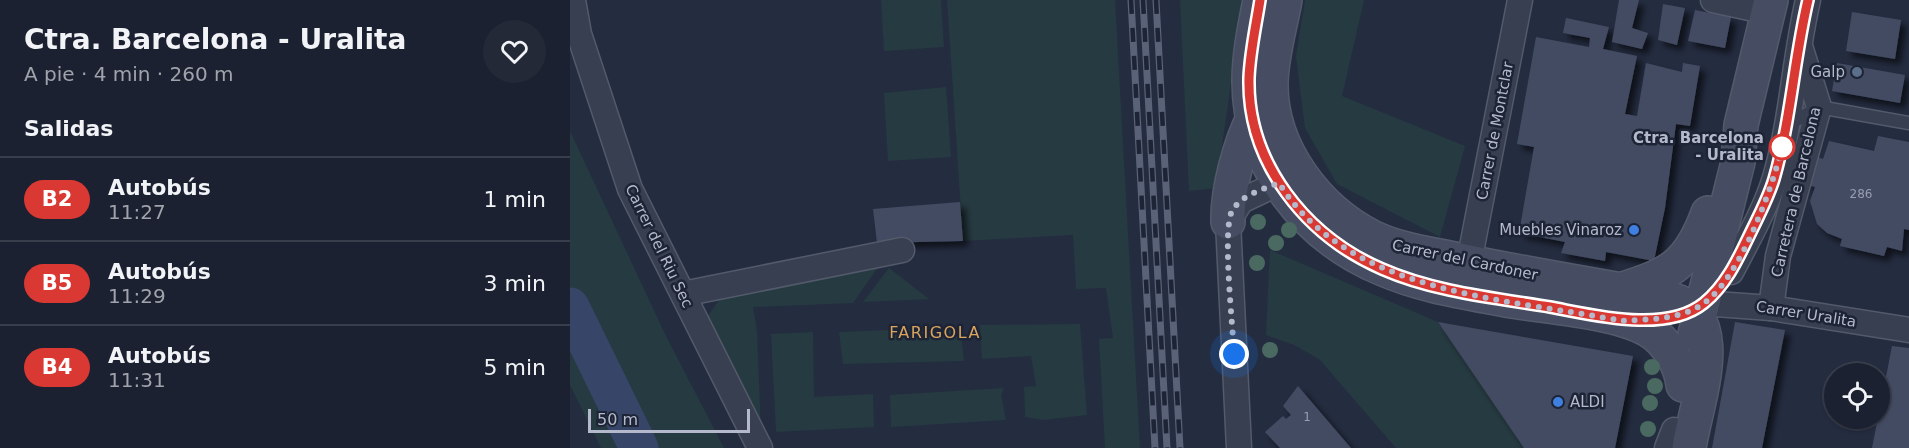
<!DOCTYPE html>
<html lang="es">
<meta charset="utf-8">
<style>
:root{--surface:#1b2130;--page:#242938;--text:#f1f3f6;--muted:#a0a3ab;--line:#393e4c}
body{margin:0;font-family:"DejaVu Sans",sans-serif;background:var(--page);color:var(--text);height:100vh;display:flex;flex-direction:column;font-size:22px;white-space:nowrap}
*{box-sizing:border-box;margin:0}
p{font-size:20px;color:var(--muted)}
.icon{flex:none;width:33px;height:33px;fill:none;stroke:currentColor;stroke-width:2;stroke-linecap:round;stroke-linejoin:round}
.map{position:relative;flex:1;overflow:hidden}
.details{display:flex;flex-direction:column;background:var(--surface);width:570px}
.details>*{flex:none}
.badge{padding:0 12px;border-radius:20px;font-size:21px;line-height:39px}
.fabs{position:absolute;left:1254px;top:363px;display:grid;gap:12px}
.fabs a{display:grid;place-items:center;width:66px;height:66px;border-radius:50%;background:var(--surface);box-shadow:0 2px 4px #0004,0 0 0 2px var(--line);font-size:30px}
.scale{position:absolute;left:18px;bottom:15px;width:162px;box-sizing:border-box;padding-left:6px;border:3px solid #b4bacb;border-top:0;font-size:16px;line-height:21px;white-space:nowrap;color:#b4bacb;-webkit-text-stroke:4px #1d2435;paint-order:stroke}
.you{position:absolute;width:30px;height:30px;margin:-15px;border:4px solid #fff;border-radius:50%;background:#1a73e8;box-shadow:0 0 0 9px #1a73e833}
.map>.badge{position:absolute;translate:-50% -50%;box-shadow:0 0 0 3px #fff}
h2{padding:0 24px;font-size:22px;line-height:54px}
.round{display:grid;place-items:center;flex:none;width:63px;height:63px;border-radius:32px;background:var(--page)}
.overview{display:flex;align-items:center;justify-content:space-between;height:102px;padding:0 24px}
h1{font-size:28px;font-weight:700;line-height:45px}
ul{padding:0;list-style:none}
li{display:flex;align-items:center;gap:18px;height:84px;padding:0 24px;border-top:2px solid var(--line)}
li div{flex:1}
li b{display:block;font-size:22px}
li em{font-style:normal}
li .badge{min-width:66px;font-weight:700;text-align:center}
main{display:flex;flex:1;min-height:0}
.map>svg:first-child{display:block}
</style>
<main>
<section class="details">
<div class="overview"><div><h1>Ctra. Barcelona - Uralita</h1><p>A pie · 4 min · 260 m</p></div><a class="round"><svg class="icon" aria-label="heart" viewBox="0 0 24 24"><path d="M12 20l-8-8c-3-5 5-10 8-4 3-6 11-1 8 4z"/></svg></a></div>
<h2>Salidas</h2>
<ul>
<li><span class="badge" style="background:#da3832;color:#fff">B2</span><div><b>Autobús</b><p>11:27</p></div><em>1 min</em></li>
<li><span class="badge" style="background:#da3832;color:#fff">B5</span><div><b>Autobús</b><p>11:29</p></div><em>3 min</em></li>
<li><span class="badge" style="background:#da3832;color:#fff">B4</span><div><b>Autobús</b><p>11:31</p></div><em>5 min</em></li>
</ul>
</section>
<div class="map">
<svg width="1339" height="448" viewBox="0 0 1339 448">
<defs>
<filter id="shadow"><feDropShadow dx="5.5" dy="5.5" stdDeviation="3" flood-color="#0009"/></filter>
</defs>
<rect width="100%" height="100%" fill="#242c40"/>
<g fill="#263a41">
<polygon points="311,0 371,0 374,47 314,51"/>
<polygon points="377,0 545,0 570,448 535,448 529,339 543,338 536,288 506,289 503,235 393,241"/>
<polygon points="610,0 673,0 646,188 619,191"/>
<polygon points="735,0 794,0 772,96 895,146 870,237 767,184 735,128 726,56"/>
<polygon points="376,87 381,157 318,161 314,93"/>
<polygon points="0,131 95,334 154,448 31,448 0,385"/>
<polygon points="700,250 868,322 954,448 826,448 749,359 724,345 696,335"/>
<polygon points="311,263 283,303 183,307 187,331 191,432 134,321 152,296"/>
<polygon points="319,268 359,299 293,302"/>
<polygon points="510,324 517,415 473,420 455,417 454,387 466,386 461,356 412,359 410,325"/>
<polygon points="390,327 394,361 273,364 269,332"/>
<polygon points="243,332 244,397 303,394 304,427 206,432 201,334"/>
<polygon points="434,388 431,395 436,420 321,427 320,395"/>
</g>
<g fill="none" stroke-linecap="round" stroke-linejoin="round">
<polyline stroke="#374568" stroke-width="39" points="0,307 69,448"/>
</g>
<g fill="#424b62" filter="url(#shadow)">
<polygon points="1049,0 1069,0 1062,28 1078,33 1072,49 1042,42"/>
<polygon points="1093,4 1115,8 1107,45 1088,40"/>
<polygon points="1125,10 1161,17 1155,48 1118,41"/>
<polygon points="1282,12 1331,20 1325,59 1276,51"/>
<polygon points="996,18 1039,27 1033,49 1067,56 1055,114 1067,116 1076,63 1112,72 1113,63 1130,66 1120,126 1106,124 1095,208 1084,261 1036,252 1035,261 991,253 995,242 949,233 964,147 947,144 966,37 1019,47 1020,38 993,33"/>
<polygon points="1267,63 1335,75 1330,103 1262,91"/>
<polygon points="1308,136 1339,142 1339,230 1334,229 1332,251 1317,247 1314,256 1270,246 1272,239 1257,233 1247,224 1240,201 1245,187 1237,185 1244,156 1253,159 1259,141 1304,151"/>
<polygon points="390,202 393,241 307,243 303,209"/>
<polygon points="868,322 1063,356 1045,448 954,448"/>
<polygon points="1165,322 1215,330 1192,448 1142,448"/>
<polygon points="1322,346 1339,348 1339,448 1302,448"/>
<polygon points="728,386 775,441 781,448 710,448 695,432 713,416 716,419 721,415 713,406"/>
</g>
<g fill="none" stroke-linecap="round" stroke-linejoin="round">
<defs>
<polyline id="lane" points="1218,125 1249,107 1339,123"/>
<g id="street">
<polyline points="3,0 9,34 60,189 190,448"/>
<polyline points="1143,0 1198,12"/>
<polyline points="899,262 950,0"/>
<path d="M1161,272C1176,243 1194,212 1204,181C1222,122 1224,60 1238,0"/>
<polyline points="113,294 332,250"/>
<polyline points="1118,302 1201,308 1339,330"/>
<polyline points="1201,308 1208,256 1249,107 1230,46"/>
<polyline points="669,448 658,222 671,201 709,183"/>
<polyline points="1097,448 1104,430"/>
</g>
<g id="secondary">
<path d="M690,0C685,26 679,54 679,81C679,165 736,237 813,269C852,286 894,292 936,300C975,307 1044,311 1078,330C1096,340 1111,365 1113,385"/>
<path d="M715,0C710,28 701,57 701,85C701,149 747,209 802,237C831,251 863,254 894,261C962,275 1031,286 1100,299C1163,314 1125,405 1119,448"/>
<path d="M658,222C657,191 670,143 684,116"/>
<path d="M1050,290C1101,274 1119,265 1138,213"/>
<polyline points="1125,334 1168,162 1171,125 1201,0"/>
</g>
</defs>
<use href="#lane" stroke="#535a6b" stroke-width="15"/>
<use href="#street" stroke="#535a6b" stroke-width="27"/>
<use href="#secondary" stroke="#535a6b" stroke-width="36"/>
<use href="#lane" stroke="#383f50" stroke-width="12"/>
<use href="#street" stroke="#383f50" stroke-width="24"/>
<use href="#secondary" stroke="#464d63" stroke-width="33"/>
<defs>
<g id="rail">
<polyline points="561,0 585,448"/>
<polyline points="573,0 597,448"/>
<polyline points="586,0 610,448"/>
</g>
</defs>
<use href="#rail" stroke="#5a6277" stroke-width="7"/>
<use href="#rail" stroke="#1d2435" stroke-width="4.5" stroke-dasharray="14" stroke-linecap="butt"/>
</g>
<g fill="#4a6a61">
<circle cx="688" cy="222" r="8"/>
<circle cx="719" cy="230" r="8"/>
<circle cx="706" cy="243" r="8"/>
<circle cx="687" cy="263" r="8"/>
<circle cx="700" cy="350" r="8"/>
<circle cx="1082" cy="367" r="8"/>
<circle cx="1085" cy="386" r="8"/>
<circle cx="1080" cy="403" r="8"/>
<circle cx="1078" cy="429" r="8"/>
</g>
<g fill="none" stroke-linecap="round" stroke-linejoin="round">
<defs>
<path id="line" d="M690,0C686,26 680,52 679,78C677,163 736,236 812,269C864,292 925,298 980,307C1024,315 1096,334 1134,303C1155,286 1167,261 1178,238C1187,219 1198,199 1204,179C1221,120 1224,59 1238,0"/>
</defs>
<use href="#line" stroke="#fff" stroke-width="14"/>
<use href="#line" stroke="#da3832" stroke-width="9"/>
<path stroke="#b4bacb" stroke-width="6" stroke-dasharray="0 10.8" d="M664,354C663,327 652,230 662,211C672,194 692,190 709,183C779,295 936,298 1052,321C1078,319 1110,320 1133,304C1171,277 1202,189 1213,144L1212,147"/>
</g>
<circle fill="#5c6f8a" stroke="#1d2435" stroke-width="2" cx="1287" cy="72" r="6"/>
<circle fill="#fff" stroke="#da3832" stroke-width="3" cx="1212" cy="147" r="12"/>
<g fill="#3f7fe0" stroke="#1d2435" stroke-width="2">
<circle cx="1064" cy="230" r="6"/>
<circle cx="988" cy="402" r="6"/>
</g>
<g text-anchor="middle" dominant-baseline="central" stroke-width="5" stroke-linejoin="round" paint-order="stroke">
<g font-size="12" fill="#989eb1">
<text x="1291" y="194">286</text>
<text x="737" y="417">1</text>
</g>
<g font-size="15" fill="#b4bacb" stroke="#1d2435" text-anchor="end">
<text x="1275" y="72">Galp</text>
<text x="1052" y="230">Muebles Vinaroz</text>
<text x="1000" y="402" text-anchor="start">ALDI</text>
</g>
<g font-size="15" fill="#b4bacb" stroke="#1d2435">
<text transform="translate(925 131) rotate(-79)">Carrer de Montclar</text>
<text transform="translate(1226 192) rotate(-77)">Carretera de Barcelona</text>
<text transform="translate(89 246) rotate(64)">Carrer del Riu Sec</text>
<text transform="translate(895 260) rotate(12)">Carrer del Cardoner</text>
<text transform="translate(1236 314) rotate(9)">Carrer Uralita</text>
</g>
<g font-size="15" font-weight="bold" fill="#b4bacb" stroke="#1d2435" text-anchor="end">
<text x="1194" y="138">Ctra. Barcelona<tspan x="1194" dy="17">- Uralita</tspan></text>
</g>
<g font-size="16" letter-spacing="1.5" fill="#daa460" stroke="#1d2435">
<text x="365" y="332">FARIGOLA</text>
</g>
</g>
</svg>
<div class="fabs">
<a><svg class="icon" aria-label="locate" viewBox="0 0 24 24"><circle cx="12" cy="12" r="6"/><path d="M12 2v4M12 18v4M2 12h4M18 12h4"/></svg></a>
</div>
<div class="scale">50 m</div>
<div class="you" style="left:664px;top:354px"></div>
</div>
</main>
